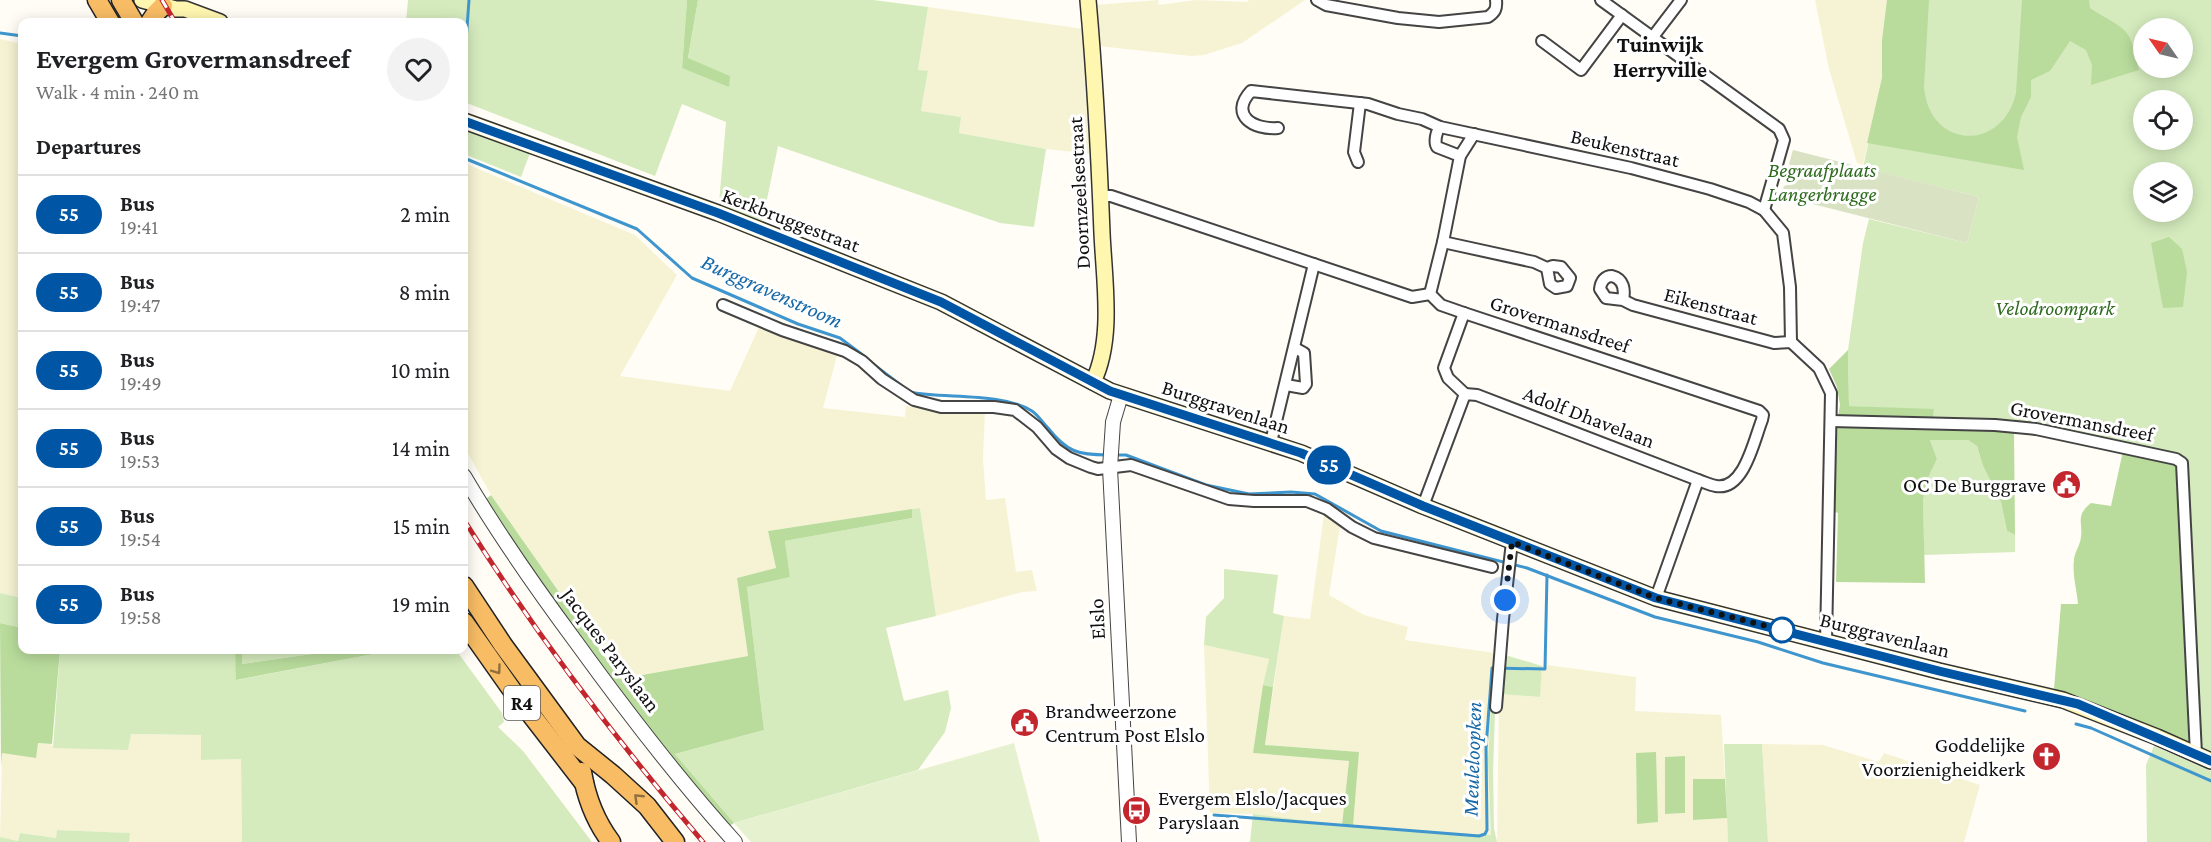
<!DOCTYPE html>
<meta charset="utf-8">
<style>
:root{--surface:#fff;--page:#f2f2f2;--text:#202124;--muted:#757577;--line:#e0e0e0}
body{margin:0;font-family:"Crimson Pro",serif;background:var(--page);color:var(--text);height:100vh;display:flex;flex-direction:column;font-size:22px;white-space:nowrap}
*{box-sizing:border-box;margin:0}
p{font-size:20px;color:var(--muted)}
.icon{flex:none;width:33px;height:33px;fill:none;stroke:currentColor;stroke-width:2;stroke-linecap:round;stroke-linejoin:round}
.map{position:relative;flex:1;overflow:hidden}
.side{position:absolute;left:18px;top:18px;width:450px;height:636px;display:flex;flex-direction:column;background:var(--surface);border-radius:12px;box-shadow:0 3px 15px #0003}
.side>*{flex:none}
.badge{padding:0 12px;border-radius:20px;font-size:21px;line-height:39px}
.needle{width:39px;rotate:304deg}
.controls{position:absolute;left:2133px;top:18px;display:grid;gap:12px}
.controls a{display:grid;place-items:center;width:60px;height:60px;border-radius:50%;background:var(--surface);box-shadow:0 3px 15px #0003;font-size:30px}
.you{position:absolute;width:30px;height:30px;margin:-15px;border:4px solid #fff;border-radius:50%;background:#1a73e8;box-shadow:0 0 0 9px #1a73e833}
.map>.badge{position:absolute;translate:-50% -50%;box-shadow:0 0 0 3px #fff}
h2{padding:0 18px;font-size:22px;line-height:54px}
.round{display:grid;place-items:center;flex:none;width:63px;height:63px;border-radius:32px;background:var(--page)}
.overview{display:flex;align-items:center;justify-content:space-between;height:102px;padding:0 18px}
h1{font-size:28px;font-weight:700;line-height:45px}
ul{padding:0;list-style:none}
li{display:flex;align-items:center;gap:18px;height:78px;padding:0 18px;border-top:2px solid var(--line)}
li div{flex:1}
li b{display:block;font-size:22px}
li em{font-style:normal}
li .badge{min-width:66px;font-weight:700;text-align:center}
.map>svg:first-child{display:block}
</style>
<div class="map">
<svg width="2211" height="842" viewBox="0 0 2211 842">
<rect width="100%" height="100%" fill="#fffdf5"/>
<g fill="#f6f3d4" fill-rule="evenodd">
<polygon points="1158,0 1159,5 1196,0 1247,2 1249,0 1305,0 1242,43 1204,55 1191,56 1098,46 1095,5"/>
<polygon points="1815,0 1887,0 1882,41 1882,78 1863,165 1857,163 1829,69"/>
<polygon points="928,7 1084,29 1092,154 1046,149 959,133 961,117 921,111 928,72 918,71"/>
<polygon points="0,39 22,44 22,598 0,593"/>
<polygon points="464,163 635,235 677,275 620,376 730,391 760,325 838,352 823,408 905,417 906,405 909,407 934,409 985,410 983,459 986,500 1005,498 1016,572 1032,570 1037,591 1022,592 936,616 920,508 768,531 776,568 737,578 748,656 620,679 491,495 464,446"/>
<polygon points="1324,514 1340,526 1329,595 1364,615 1408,627 1405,640 1494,653 1488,761 1491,835 1353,826 1359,752 1265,745 1284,616 1310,619"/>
<polygon points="1204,645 1269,659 1253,753 1349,761 1342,825 1253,814 1210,813"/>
<path d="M1547,665L1636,677L1635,711L1721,715L1725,779H1693L1694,820L1727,818L1728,842H1497L1499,694L1539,697L1542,666ZM1636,753H1656L1657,822L1637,823ZM1666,757H1685V813L1666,814Z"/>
<polygon points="130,734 201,735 201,760 241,759 242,842 129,842 129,833 57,830 56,838 20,833 18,841 0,837 2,753 37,743 52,744 53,747 128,750"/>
<polygon points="1762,744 1823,745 1879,762 1884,753 1980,785 1964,842 1768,842"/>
</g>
<g fill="#d5ebbd" fill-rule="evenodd">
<polygon points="408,0 687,0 682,68 730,76 688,59 698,0 873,0 928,7 918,70 928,71 921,111 961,117 959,133 1046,149 1034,227 1000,223 778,146 762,223 719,203 726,122 682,104 655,176 464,102 464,22 406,22"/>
<path d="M1887,0H2211V752L2190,743L2178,468L2174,464L2036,432L1931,428L1934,410L1849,406L1848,350L1863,243L1869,219L1967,243L1979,197L1863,168L1882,78V41ZM2144,28H2182V68H2144ZM2144,100H2182V140H2144ZM2144,172H2182V212H2144Z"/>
<polygon points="464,127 530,153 521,177 464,154"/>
<polygon points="1930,440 1968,440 1977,446 1983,466 2001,502 2007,531 2015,535 2015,552 1924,555 1923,501 1927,480 1937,459"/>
<polygon points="920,508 936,616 886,628 904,701 948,690 951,708 945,732 918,770 734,823 675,754 764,730 747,587 790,577 785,541 912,518 912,509"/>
<polygon points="1224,569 1278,575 1273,613 1284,616 1273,687 1263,685 1269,659 1204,645 1206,617 1224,598"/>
<polygon points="0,593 22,598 22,628 0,623"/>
<polygon points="60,650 235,650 237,680 395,650 456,650 502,713 504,722 498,727 523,751 592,842 242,842 241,759 201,760 201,735 131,734 128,750 53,748"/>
<polygon points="242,650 340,650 242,664"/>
<polygon points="1494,653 1497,654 1493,771 1494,828 1497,842 1250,842 1253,814 1342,825 1491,835 1488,761"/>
<polygon points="1502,654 1542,666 1540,697 1499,694"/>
<polygon points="1724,744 1762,744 1768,842 1728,842"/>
<polygon points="2154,746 2211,771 2211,842 2147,842 2146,765"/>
<polygon points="57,830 130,833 129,842 0,842 0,837 18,841 20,833 56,838"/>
</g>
<g fill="#b9dc9c">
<polygon points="687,0 698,0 688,58 730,76 729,87 682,68"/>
<path d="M1887,0H1929L1924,87C1929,149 2002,153 2016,93L2022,0H2089L2090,8C2127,32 2129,23 2139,70L2091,85L2092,65L2086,50L2070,41L2050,71L2031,80V97L2021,117L2017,137L2024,170L1867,143L1882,78V41Z"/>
<polygon points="2169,237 2182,249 2187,272 2183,307 2163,308 2151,243"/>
<polygon points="1848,350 1849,406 1934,409 1932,428 2014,430 2015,535 2007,531 2001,502 1983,466 1977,446 1968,440 1930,440 1937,459 1927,480 1923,501 1925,583 1836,582 1838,513 1835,512 1836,428 1840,405 1837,387 1829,369"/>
<path d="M2123,451L2174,464L2178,468L2190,743L2054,689L2061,604H2078C2077,591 2072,574 2074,560C2074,553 2080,546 2081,537C2083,522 2075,516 2091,503L2111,506Z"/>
<path d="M491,495L620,679L748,656L737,578L776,568L768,531L912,509V518L785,541L790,577L747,587L764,730L675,754L734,823L728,827C642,722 557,615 486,499Z"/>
<polygon points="0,623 22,628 22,650 60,650 52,744 38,743 36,758 2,753 1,767"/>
<polygon points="235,650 242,650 242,664 340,650 395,650 236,680"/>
<polygon points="1263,685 1273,687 1265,745 1359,752 1353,826 1342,825 1349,761 1253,753"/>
<polygon points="1656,752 1658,822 1637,824 1636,753"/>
<polygon points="1685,756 1685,813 1665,814 1665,757"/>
<polygon points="1693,779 1725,779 1727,818 1693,820"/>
</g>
<polygon fill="#d9e3c4" points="1793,150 1979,197 1967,243 1781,196 1784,186 1791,184 1794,169 1789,164"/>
<polygon fill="#e6f2cf" points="1014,743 1040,842 751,842 734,823"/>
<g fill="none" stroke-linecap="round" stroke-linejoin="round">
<g stroke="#3f96cf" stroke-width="3">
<polyline points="0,33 22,36"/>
<polyline points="464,70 469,0"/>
<polyline points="464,158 637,229 692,278 798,324 840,338 864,356"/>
<polyline points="869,361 902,386"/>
<path d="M909,392C945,399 1002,392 1032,411C1038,415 1043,423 1048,428C1067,452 1078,455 1108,455"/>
<polyline points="1115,455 1126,455 1206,485 1249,494 1291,492 1315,494 1381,531 1527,568 1655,617 1758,642 1823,663 2025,711"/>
<polyline points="2076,724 2091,728 2211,781"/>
<polyline points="1214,815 1479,836 1485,834 1487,830 1486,748 1492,668 1545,669 1547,575"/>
</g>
<defs>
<g id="minor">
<path d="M1317,0L1326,5L1398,18L1439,22L1488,17C1495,12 1497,9 1496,0"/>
<polyline points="1601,0 1779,129 1784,140 1764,210"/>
<polyline points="1652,38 1681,0"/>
<polyline points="1542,41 1581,70 1622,15"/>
<path d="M1440,127C1436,132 1434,142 1437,147L1460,156"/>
<path d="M1278,128C1253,130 1229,115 1251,91L1368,104L1398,114L1422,119L1440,127L1631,168L1710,189L1749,202L1764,210L1783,233L1790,287L1791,342L1819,368L1831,393L1826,641"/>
<polyline points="1358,162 1354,152 1360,103"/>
<path d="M1101,196H1111L1412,297L1430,294L1441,305L1464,313L1759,411L1763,415L1762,420C1754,440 1744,491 1716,486C1710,485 1704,482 1698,480L1656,598"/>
<polyline points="1443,242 1534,262 1547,268 1553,266 1561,267 1570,278 1567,286 1556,288 1550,284 1547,268"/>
<polyline points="1430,294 1443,242 1460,156 1474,134"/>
<path d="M1623,300C1625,290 1624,279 1612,276C1605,276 1601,281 1600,289L1606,298L1623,300L1633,305L1774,343L1791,342"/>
<polyline points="723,305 782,330 845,351 862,361 882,379 914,400 941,407 994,407 1015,410 1037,427 1056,449 1069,458 1091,467 1098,469 1131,465 1229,499 1254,501 1307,501 1327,509 1352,527 1374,538 1492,567"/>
<polyline points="1464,313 1444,368 1448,378 1465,394"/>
<polyline points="1286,385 1303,388 1306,384 1304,353 1295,348"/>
<polyline points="1831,421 1995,425 2036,429 2176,459 2182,463 2196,754"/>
<polyline points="1271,442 1314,264"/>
<polyline points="1423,506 1465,394 1477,395 1698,480"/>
<polyline points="1496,707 1503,619 1512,542"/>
</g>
<g id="tertiary">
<polyline points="1121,395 1113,422 1110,468 1129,842"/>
<path d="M464,476C498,534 536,588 576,642C626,711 678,779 735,842"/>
</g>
<g id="secondary">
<polyline points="142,0 176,9 185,9 220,22"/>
<path d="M1088,0C1095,78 1099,155 1102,233C1104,280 1114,339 1093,382"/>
<polyline points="464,121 718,213 941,302 1110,391 1301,453 1423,506 1656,598 1939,671 2063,700 2157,737 2211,761"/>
</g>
<g id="trunk">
<polyline points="97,0 110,22"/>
<polyline points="121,0 134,22"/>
<polyline points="150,22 156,13 163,6"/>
<polyline points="464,586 503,645 577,746 613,775 647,806 675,842"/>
<polyline points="464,622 512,690 584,783"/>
<path d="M582,772C586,796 596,822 611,842"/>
</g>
</defs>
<use href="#minor" stroke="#444" stroke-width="14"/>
<use href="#tertiary" stroke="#444" stroke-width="16"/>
<use href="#secondary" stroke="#333" stroke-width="18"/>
<use href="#trunk" stroke="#222" stroke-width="21"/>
<use href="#minor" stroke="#fff" stroke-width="10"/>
<use href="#tertiary" stroke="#fff" stroke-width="14"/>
<use href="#secondary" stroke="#fff6b0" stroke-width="15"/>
<use href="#trunk" stroke="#f7bc64" stroke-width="18"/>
<defs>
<g id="rail">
<polyline points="162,0 175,22"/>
<path d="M464,520C535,633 616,740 703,842"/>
</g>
</defs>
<use href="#rail" stroke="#c4262e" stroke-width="5"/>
<use href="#rail" stroke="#fff" stroke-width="3" stroke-dasharray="9" stroke-linecap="butt"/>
</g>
<defs><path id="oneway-chevron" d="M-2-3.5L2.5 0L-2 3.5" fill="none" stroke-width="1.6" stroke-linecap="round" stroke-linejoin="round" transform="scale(1.5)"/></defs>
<g stroke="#906f3f">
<use href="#oneway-chevron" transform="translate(497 670) rotate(54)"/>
<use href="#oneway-chevron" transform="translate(638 798) rotate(-136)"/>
</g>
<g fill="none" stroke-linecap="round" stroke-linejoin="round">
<defs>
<polyline id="line" points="464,121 718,213 941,302 1110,391 1301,453 1423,506 1656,598 1939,671 2078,704 2211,761"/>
</defs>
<use href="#line" stroke="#fff" stroke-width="14"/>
<use href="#line" stroke="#0056a4" stroke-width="9"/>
<polyline stroke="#111" stroke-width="6" stroke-dasharray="0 10.8" points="1505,600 1512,542 1656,598 1782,630"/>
</g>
<defs>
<symbol id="civic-disc" viewBox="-11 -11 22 22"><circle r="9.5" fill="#c4262e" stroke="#fff"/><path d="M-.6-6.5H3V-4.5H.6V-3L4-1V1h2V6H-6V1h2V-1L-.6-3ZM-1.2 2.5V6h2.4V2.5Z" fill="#fff"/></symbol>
<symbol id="church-disc" viewBox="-11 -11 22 22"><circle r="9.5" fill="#c4262e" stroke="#fff"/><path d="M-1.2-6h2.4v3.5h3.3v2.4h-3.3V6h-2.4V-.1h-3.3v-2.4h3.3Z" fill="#fff"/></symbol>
<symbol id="bus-disc" viewBox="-11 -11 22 22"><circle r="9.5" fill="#c4262e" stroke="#fff"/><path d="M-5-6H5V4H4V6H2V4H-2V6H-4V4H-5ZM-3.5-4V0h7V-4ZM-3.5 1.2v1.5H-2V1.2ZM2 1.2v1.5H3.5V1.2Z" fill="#fff"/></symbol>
</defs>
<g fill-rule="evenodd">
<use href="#civic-disc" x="2050" y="468" width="33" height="33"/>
<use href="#civic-disc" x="1008" y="706" width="33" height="33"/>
<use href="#church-disc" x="2030" y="740" width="33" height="33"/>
<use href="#bus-disc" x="1120" y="794" width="33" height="33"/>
</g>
<circle fill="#fff" stroke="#0056a4" stroke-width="3" cx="1782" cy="630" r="12"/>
<g text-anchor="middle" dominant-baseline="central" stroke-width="6" stroke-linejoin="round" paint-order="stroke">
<rect fill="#fff" stroke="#585858" stroke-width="1.5" x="504" y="686" width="36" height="34" rx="4.5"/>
<g font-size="20" font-weight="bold" fill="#111">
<text x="522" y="703">R4</text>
</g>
<g font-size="21" fill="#111" stroke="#fff">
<text transform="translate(1625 148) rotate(13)">Beukenstraat</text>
<text transform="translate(1079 193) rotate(-93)">Doornzeelsestraat</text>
<text transform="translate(791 220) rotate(21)">Kerkbruggestraat</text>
<text transform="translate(1711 306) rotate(15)">Eikenstraat</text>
<text transform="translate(1560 324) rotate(18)">Grovermansdreef</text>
<text transform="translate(1226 407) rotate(18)">Burggravenlaan</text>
<text transform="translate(1589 417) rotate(21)">Adolf Dhavelaan</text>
<text transform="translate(2082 421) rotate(11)">Grovermansdreef</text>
<text transform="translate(1097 619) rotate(-93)">Elslo</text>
<text transform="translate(1885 635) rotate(14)">Burggravenlaan</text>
<text transform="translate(611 650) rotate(53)">Jacques Paryslaan</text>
</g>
<g font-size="21" font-style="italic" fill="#2f6b1f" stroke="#fff">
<text x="1822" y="170">Begraafplaats<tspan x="1822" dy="24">Langerbrugge</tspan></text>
<text x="2055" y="308">Velodroompark</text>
</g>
<g font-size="21" fill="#111" stroke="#fff" text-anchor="end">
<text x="2046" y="485">OC De Burggrave</text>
<text x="1045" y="711" text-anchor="start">Brandweerzone<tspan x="1045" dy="24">Centrum Post Elslo</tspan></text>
<text x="2025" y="745">Goddelijke<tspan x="2025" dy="24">Voorzienigheidkerk</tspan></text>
<text x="1158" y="798" text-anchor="start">Evergem Elslo/Jacques<tspan x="1158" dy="24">Paryslaan</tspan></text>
</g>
<g font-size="22" font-weight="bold" fill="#111" stroke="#fff">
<text x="1660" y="44">Tuinwijk<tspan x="1660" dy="25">Herryville</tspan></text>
</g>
<g font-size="22" font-style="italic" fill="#1768a6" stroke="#fff">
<text transform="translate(772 291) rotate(24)">Burggravenstroom</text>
<text transform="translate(1472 759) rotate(-88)">Meuleloopken</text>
</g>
</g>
</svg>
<div class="controls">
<a><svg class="needle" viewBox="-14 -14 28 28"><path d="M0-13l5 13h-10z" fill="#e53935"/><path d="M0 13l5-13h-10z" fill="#757577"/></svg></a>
<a><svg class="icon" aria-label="locate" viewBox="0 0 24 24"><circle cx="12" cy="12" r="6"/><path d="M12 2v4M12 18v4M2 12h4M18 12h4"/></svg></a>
<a><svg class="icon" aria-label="layers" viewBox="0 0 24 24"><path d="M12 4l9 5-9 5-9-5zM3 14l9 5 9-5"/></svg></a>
</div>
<div class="you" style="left:1505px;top:600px"></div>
<b class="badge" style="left:1329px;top:465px;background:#0056a4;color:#fff">55</b>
<section class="side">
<div class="overview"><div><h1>Evergem Grovermansdreef</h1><p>Walk · 4 min · 240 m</p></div><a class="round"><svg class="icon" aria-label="heart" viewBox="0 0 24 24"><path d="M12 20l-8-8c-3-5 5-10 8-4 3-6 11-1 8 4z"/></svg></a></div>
<h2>Departures</h2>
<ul>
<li><span class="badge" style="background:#0056a4;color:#fff">55</span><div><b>Bus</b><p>19:41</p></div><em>2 min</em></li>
<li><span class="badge" style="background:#0056a4;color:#fff">55</span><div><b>Bus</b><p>19:47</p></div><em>8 min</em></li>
<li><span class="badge" style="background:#0056a4;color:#fff">55</span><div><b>Bus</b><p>19:49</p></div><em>10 min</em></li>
<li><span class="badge" style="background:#0056a4;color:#fff">55</span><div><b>Bus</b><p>19:53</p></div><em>14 min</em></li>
<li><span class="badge" style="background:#0056a4;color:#fff">55</span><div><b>Bus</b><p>19:54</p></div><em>15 min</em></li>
<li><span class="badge" style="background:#0056a4;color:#fff">55</span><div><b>Bus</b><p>19:58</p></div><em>19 min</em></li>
</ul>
</section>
</div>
